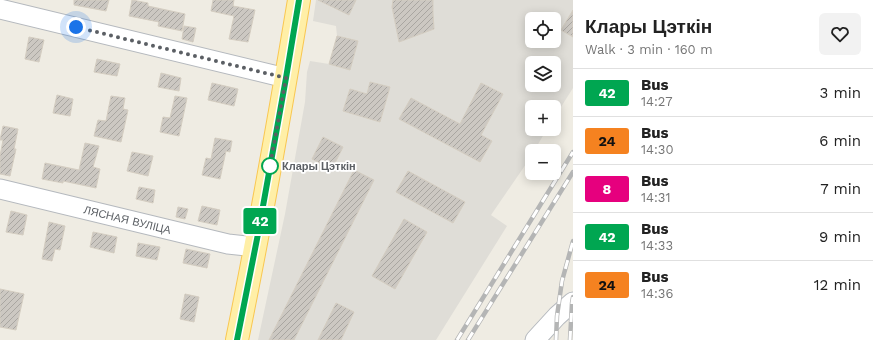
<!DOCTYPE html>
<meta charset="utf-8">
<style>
:root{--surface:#fff;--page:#f2f2f2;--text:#222;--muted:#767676;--line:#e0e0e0}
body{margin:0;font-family:"Work Sans",sans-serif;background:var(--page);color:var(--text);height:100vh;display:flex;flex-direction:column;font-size:15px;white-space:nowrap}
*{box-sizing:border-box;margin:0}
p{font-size:13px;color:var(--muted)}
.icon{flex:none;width:22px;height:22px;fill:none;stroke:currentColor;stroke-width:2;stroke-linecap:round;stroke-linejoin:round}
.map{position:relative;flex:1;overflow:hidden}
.drawer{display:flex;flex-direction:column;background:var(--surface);width:300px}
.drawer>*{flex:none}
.badge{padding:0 8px;border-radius:3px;font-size:14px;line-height:26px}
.buttons{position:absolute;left:525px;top:12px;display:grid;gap:8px}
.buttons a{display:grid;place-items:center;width:36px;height:36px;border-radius:6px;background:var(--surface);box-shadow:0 2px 10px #0003;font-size:20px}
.you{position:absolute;width:20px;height:20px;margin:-10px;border:3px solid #fff;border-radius:50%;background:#1a73e8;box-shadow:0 0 0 6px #1a73e833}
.map>.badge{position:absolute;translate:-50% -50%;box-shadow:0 0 0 2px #fff}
.round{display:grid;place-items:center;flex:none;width:42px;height:42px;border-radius:6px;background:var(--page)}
.headline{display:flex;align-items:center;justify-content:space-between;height:68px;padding:0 12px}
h1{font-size:19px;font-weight:700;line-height:30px}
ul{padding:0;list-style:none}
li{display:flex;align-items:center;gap:12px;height:48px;padding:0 12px;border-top:1px solid var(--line)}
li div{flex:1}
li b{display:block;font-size:15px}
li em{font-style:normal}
li .badge{min-width:44px;font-weight:700;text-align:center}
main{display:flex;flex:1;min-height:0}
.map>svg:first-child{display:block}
</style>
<main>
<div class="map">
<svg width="573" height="340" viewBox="0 0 573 340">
<defs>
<pattern id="building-hatch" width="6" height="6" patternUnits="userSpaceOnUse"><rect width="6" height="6" fill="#ccc8c2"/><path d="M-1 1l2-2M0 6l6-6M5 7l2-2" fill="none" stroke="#a9a6a1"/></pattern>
</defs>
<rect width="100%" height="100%" fill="#efece3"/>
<path fill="#dfddd7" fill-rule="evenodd" d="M316,0H573V88L554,118V107H532V129H547L534,151H532V154L526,164L491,215L507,226L436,340H258L285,214L305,102L307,72L310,61L329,64L337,36L336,26L313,21ZM532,19H554V41H532ZM532,63H554V85H532Z"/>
<g fill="url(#building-hatch)" stroke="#d4cdc1">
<polygon points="74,0 109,0 106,11 74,5"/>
<polygon points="132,0 148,3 148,6 185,14 182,31 158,26 159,22 129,16"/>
<polygon points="213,0 234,0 233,6 255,10 248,42 229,39 234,16 211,11"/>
<polygon points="318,0 356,0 349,15"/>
<polygon points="393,0 433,0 433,13 434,29 399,42 392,7"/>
<polygon points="573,10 573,37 561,30"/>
<polygon points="184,26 196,28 193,42 182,39"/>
<polygon points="337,36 358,41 350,70 329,64"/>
<polygon points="29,37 44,40 39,62 25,59"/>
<polygon points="97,59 120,64 117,76 94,72"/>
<polygon points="161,73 181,78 179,91 158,87"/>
<polygon points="370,82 390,87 380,122 343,111 350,89 367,94"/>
<polygon points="212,83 238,89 234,106 208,100"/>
<polygon points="481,83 503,94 481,135 492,141 480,162 399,119 411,98 460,124"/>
<polygon points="57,95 73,99 70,116 53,113"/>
<polygon points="111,96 125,98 123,109 128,110 121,142 94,136 98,120 106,121"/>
<polygon points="175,96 187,98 179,136 160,132 163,117 170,118"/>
<polygon points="3,126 18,129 14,149 16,149 10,176 0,174 0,156 3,140 0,140"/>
<polygon points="323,137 343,147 332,169 312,159"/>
<polygon points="215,138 232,141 230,152 226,151 220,179 202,175 206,158 211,159"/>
<polygon points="85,143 99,146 93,167 100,169 96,188 63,181 63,183 42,179 45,163 79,170"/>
<polygon points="132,152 153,156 148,176 127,171"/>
<polygon points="354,170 374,180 294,340 269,340"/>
<polygon points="408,171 465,202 453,223 396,192"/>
<polygon points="139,187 155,190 153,203 136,199"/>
<polygon points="202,206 220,210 217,225 198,221"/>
<polygon points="178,207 188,209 185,219 176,217"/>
<polygon points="11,211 27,215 23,235 6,232"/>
<polygon points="404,219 427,232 395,289 372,276"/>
<polygon points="49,222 65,226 60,250 55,249 52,261 42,259"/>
<polygon points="93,232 117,237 114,253 90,247"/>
<polygon points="138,243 160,247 157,260 136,256"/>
<polygon points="186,249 210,254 207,268 183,263"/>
<polygon points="0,289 24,294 16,330 0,327"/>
<polygon points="185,294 199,297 194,322 180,319"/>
<polygon points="336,303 354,312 341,340 318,340"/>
</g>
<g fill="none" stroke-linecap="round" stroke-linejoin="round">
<defs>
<g id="minor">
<polyline points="0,9 286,78"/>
<path id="s1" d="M0,189L228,244L256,247"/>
<polyline points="535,340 557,316 573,302"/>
</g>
<path id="major" d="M237,340C260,227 280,114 299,0"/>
</defs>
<use href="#minor" stroke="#b5b9be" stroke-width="21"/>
<use href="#major" stroke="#f9c751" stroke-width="24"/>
<use href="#minor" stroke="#fff" stroke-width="19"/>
<use href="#major" stroke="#ffefa7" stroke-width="22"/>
<defs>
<g id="rail">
<polyline points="457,340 573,152"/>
<polyline points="468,340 573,172"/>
<polyline points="556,340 557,316 562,281 573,241"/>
<polyline points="570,340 572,303 573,297"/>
</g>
</defs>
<use href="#rail" stroke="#b4b5b5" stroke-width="4.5"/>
<use href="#rail" stroke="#fff" stroke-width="3" stroke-dasharray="9" stroke-linecap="butt"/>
</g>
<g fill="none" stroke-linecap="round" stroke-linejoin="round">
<defs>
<polyline id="line" points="237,340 258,234 286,78 299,0"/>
</defs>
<use href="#line" stroke="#fff" stroke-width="9"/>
<use href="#line" stroke="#00a651" stroke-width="6"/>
<polyline stroke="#5b5f64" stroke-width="4" stroke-dasharray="0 7.2" points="76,27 286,78 270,166"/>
</g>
<circle fill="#fff" stroke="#00a651" stroke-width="2" cx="270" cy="166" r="8"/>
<g text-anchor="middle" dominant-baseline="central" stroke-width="3.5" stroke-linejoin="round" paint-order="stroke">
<g font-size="11" font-weight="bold" fill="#5b5f64" stroke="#fff" text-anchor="start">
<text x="282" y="166">Клары Цэткін</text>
</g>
<g font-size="11" fill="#5b5f64" stroke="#fff">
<text stroke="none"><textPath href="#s1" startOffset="131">ЛЯСНАЯ ВУЛІЦА</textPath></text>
</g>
</g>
</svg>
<div class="buttons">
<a><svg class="icon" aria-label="locate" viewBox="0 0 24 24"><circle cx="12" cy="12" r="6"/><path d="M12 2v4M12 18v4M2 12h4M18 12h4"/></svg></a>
<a><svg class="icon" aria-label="layers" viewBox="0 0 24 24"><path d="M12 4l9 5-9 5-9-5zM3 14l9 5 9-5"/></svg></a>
<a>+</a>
<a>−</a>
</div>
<div class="you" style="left:76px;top:27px"></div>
<b class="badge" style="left:260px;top:221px;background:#00a651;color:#fff">42</b>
</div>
<section class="drawer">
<div class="headline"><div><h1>Клары Цэткін</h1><p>Walk · 3 min · 160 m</p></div><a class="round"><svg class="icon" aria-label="heart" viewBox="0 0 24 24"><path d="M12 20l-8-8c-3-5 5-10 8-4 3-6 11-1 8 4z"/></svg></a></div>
<ul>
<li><span class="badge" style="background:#00a651;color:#fff">42</span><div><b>Bus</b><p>14:27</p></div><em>3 min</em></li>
<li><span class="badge" style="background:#f58220;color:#111">24</span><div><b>Bus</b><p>14:30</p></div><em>6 min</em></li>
<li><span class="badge" style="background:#e6007e;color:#fff">8</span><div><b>Bus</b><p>14:31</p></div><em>7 min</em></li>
<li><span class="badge" style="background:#00a651;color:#fff">42</span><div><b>Bus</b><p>14:33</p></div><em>9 min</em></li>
<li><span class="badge" style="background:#f58220;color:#111">24</span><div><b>Bus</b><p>14:36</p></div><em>12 min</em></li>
</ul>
</section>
</main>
